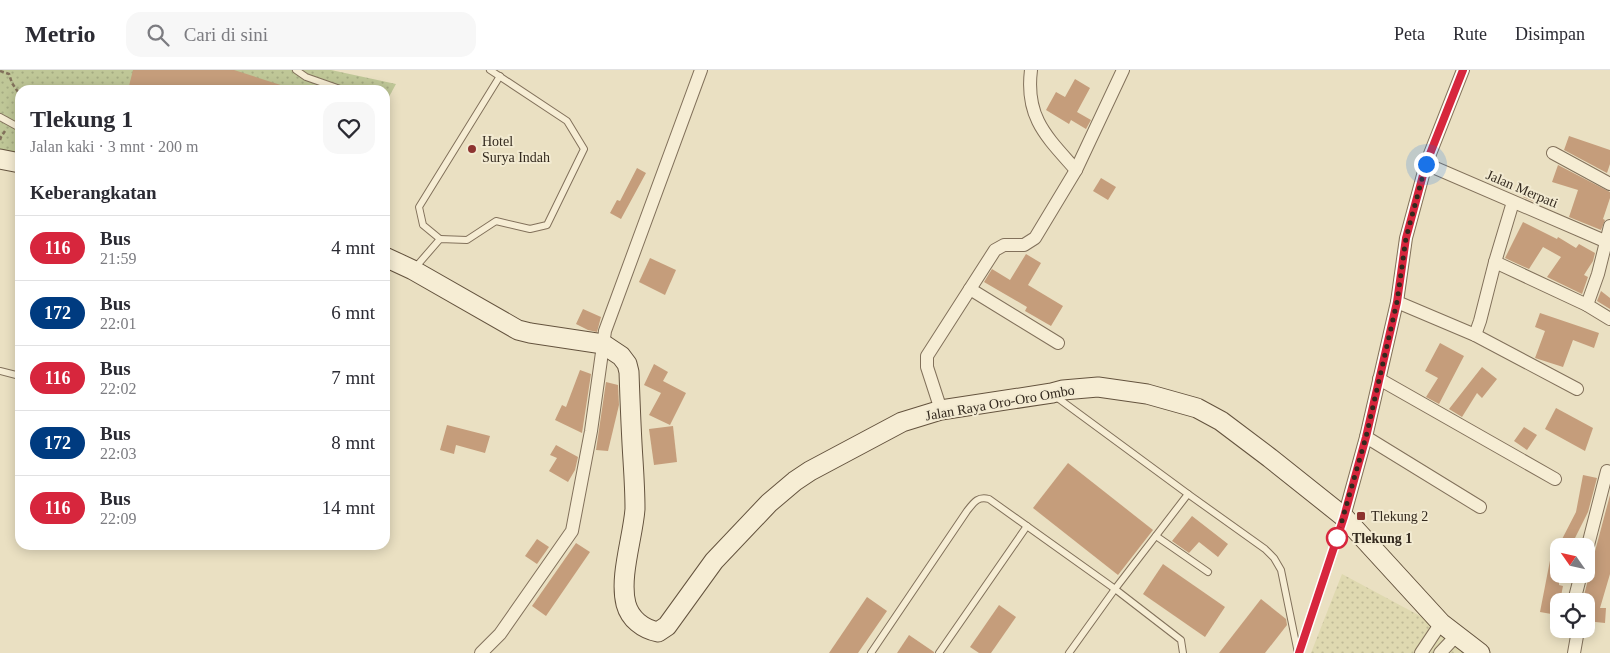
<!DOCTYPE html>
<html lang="id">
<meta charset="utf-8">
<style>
:root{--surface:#fff;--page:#f7f7f7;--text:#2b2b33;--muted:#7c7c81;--line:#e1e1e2}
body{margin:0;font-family:"Times New Roman",serif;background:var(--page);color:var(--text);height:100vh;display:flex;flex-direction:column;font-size:19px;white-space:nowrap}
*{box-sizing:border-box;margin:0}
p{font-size:16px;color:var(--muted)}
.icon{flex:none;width:28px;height:28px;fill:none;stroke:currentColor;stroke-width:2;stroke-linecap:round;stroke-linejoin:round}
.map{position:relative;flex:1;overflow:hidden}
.sheet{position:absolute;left:15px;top:15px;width:375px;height:465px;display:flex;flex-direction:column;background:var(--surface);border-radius:15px;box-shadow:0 2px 12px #0003}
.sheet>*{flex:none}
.badge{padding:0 10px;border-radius:16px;font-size:18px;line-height:32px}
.needle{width:32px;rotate:304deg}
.buttons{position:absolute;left:1550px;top:468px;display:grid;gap:10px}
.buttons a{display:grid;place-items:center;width:45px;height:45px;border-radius:10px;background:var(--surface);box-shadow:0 2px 12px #0003;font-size:25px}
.you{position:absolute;width:25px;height:25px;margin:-12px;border:4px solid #fff;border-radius:50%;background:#1a73e8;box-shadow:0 0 0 8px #1a73e833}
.map>.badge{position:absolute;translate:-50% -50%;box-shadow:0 0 0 2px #fff}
h2{padding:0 15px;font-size:19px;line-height:45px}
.round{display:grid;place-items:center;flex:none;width:52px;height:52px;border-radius:15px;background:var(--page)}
.overview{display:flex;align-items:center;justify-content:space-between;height:85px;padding:0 15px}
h1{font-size:24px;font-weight:700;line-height:38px}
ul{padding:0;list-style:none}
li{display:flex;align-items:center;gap:15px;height:65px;padding:0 15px;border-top:1px solid var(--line)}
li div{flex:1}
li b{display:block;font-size:19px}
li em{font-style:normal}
li .badge{min-width:55px;font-weight:700;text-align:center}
header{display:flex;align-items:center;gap:30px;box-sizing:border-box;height:70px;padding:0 25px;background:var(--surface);border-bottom:1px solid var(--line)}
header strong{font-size:24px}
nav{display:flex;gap:28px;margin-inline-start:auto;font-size:18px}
.search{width:350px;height:45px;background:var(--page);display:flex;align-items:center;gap:12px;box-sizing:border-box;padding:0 18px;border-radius:15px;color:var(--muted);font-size:19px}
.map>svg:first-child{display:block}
</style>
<header>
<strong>Metrio</strong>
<div class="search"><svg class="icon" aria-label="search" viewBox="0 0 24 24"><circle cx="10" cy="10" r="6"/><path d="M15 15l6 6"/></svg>Cari di sini</div>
<nav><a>Peta</a><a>Rute</a><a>Disimpan</a></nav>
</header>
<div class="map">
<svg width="1610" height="583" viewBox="0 0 1610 583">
<defs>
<pattern id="farmland-dots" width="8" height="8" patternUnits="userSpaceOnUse" patternTransform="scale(1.25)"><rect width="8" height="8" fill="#dfd9b0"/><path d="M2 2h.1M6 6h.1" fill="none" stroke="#c0ba97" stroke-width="1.8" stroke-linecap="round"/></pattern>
<pattern id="park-dots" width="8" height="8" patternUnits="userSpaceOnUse" patternTransform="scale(1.25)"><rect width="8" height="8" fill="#bfc797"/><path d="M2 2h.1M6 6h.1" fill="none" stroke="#a5ab82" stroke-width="1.8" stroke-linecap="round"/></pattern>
</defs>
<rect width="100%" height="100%" fill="#eae0c2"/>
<polygon fill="url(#farmland-dots)" points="1342,504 1489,583 1311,583"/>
<polygon fill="url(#park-dots)" points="0,0 331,0 396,14 385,34 385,20 20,20 20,88 0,84"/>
<g fill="#c59d7b">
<polygon points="133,0 234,0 290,18 290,20 128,20"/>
<polygon points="1075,9 1090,18 1077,42 1091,50 1086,59 1071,50 1069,54 1046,40 1056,22 1065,27"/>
<polygon points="1569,66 1610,80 1610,94 1607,103 1564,80"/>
<polygon points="1558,95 1610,122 1610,128 1603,149 1605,150 1601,160 1569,147 1578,120 1552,112"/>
<polygon points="637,98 646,103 621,149 610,143 617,130 620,131"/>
<polygon points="1101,108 1116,117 1108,130 1093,121"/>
<polygon points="1526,119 1543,125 1540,134 1523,127"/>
<polygon points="1523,152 1557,169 1558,167 1576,178 1579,174 1595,183 1593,191 1584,205 1588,207 1582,224 1547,207 1561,187 1543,177 1529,199 1505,188"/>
<polygon points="1026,184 1041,193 1028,215 1063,236 1051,256 1025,241 1027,237 984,212 992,199 1010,210"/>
<polygon points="650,188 676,200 665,225 639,212"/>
<polygon points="1601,221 1610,228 1610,239 1597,231"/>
<polygon points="583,239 601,247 597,262 588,260 576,254"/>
<polygon points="1540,243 1599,263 1594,278 1573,270 1563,297 1535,288 1545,261 1535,257"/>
<polygon points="1440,273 1464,286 1439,334 1426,327 1438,308 1425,301"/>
<polygon points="654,294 668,302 663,311 686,323 670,355 649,345 661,323 644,315"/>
<polygon points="1482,297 1497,309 1482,328 1477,323 1462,347 1449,339"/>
<polygon points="580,300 591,304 582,363 555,350 562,335 566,337"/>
<polygon points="606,312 618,315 619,335 608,381 596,380"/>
<polygon points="1556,338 1593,358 1585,381 1545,359"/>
<polygon points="447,355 490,366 485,383 456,375 454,384 440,380"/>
<polygon points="673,356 677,392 654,395 649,359"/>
<polygon points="1524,357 1537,365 1527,380 1514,371"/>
<polygon points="556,375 578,387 575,400 568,412 549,401 557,388 550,385"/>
<polygon points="1068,393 1153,460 1118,505 1033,438"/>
<polygon points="1583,405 1597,408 1588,442 1571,476 1559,476 1559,515 1563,516 1560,531 1559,531 1557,545 1540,542 1554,470 1559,471 1559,475 1576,442"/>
<polygon points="1610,425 1610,504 1600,538 1606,538 1605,553 1586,551 1586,530 1583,529 1589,506 1587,499 1589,491 1594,485"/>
<polygon points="1192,446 1228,474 1218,487 1199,472 1189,483 1172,471"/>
<polygon points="537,469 549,477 537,494 525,486"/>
<polygon points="576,473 590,482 546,546 532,536"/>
<polygon points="1163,494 1225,537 1205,567 1143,524"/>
<polygon points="867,527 887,541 858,583 829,583"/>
<polygon points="1261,529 1286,549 1287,555 1265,583 1219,583"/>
<polygon points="999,535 1016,547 991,583 979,583 970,577"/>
<polygon points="909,565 934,582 934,583 897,583"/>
</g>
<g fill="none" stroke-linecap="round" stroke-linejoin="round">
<defs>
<g id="lane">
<polyline points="296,0 306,7 343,20"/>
<polyline points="0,47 20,58"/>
<polyline points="440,169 423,155 419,137 500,6"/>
<polyline points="414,199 440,169 467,170 496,151 530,159 547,155 584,79 567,51 490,0"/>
<polyline points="0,301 20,306"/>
<polyline points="1055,326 1188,424"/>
<polyline points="1156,466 1208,502"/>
<path d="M871,583L967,441C974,432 978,426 989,429L1115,519L1181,570L1183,583"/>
<polyline points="939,583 1027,456"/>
<polyline points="1069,583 1115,519 1188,424 1265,479 1274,488 1281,500 1298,583"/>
<polyline points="1299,583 1343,451"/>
</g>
<g id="street">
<path d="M1031,0C1025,48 1047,67 1076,100"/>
<polyline points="1553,83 1610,114"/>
<polyline points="1426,94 1607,172"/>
<polyline points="1495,192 1587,235 1610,249"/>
<polyline points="970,219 1058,273"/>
<polyline points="1397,232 1475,265 1577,319"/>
<polyline points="1587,235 1598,204 1610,156"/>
<polyline points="1475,265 1480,251 1495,192 1513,132"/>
<polyline points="1379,309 1555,409"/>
<polyline points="941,340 927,297 927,286 995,180 1004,175 1024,175 1035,168 1076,100 1123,0"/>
<polyline points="1366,367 1480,437"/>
<polyline points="1344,447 1366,367 1397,232 1406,168 1426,94 1463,0"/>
<polyline points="1586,483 1607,401"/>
<polyline points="1574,531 1581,504"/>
<polyline points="481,583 500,564 572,461 591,361 605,261 701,0"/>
<polyline points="1421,583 1441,553"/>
<polyline points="1440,583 1456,566"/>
<polyline points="1574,583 1577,566 1576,559"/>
</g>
<g id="secondary">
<polyline points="0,89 20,93"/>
<path d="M385,187L413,200L518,260L530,263L603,274L621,286L627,294L629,302C630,331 631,360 633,390C634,406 635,423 635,439C633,467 619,507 626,534C630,549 643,559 658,562L667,556L714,491L769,433L795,411L810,401L902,352L941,340L1052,323L1063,320L1098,317L1147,324L1197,338L1221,351L1270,388L1344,447L1441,553L1480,583"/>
</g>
</defs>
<use href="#lane" stroke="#82715b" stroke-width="8"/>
<use href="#street" stroke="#82715b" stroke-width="14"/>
<use href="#secondary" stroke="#64533e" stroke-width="21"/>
<g stroke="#82715b" stroke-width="2.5" stroke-dasharray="4 2.5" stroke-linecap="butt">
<polyline points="0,1 9,4 12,13 20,25"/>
<polyline points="0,70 1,67 5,61"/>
</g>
<use href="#lane" stroke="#f6edd4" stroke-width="6"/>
<use href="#street" stroke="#f6edd4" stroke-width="12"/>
<use href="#secondary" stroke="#f6edd4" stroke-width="19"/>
</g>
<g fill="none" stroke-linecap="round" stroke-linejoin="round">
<defs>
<polyline id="line" points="1299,583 1344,447 1366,367 1397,232 1406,168 1426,94 1463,0"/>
</defs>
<use href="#line" stroke="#fff" stroke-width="11"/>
<use href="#line" stroke="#d7263d" stroke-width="8"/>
<polyline stroke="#33291e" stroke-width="5" stroke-dasharray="0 9" points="1337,468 1366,367 1397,232 1406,168 1426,94"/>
</g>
<g fill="#8d3330" stroke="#f2ead1" stroke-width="2">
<circle cx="472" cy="79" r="5"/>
<rect x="1356" y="441" width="10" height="10" rx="2.5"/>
</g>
<circle fill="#fff" stroke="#d7263d" stroke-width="2.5" cx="1337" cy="468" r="10"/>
<g text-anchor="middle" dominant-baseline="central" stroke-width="4" stroke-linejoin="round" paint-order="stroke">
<g font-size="14" fill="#33291e" stroke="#f2ead1" text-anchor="start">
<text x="482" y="71">Hotel<tspan x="482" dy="16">Surya Indah</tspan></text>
<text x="1371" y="446">Tlekung 2</text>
</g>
<g font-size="14" fill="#33291e" stroke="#f2ead1">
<text transform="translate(1522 119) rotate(23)">Jalan Merpati</text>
<text transform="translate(1000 333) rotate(-10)">Jalan Raya Oro-Oro Ombo</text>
</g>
<g font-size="14" font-weight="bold" fill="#33291e" stroke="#f2ead1" text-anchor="start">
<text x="1352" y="468">Tlekung 1</text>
</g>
</g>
</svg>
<div class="buttons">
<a><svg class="needle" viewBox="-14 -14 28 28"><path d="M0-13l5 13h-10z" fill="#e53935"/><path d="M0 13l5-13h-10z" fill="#7c7c81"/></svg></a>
<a><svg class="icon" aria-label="locate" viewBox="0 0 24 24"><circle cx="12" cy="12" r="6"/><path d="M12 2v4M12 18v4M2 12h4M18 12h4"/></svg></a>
</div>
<div class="you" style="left:1426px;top:94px"></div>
<section class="sheet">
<div class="overview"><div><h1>Tlekung 1</h1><p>Jalan kaki · 3 mnt · 200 m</p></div><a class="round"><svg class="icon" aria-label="heart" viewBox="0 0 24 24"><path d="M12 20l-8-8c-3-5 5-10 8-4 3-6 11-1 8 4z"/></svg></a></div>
<h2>Keberangkatan</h2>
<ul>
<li><span class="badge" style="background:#d7263d;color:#fff">116</span><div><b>Bus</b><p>21:59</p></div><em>4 mnt</em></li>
<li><span class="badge" style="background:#003b80;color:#fff">172</span><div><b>Bus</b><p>22:01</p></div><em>6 mnt</em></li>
<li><span class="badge" style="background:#d7263d;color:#fff">116</span><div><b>Bus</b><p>22:02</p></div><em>7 mnt</em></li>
<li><span class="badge" style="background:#003b80;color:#fff">172</span><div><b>Bus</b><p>22:03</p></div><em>8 mnt</em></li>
<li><span class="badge" style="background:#d7263d;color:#fff">116</span><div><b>Bus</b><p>22:09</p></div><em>14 mnt</em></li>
</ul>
</section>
</div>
